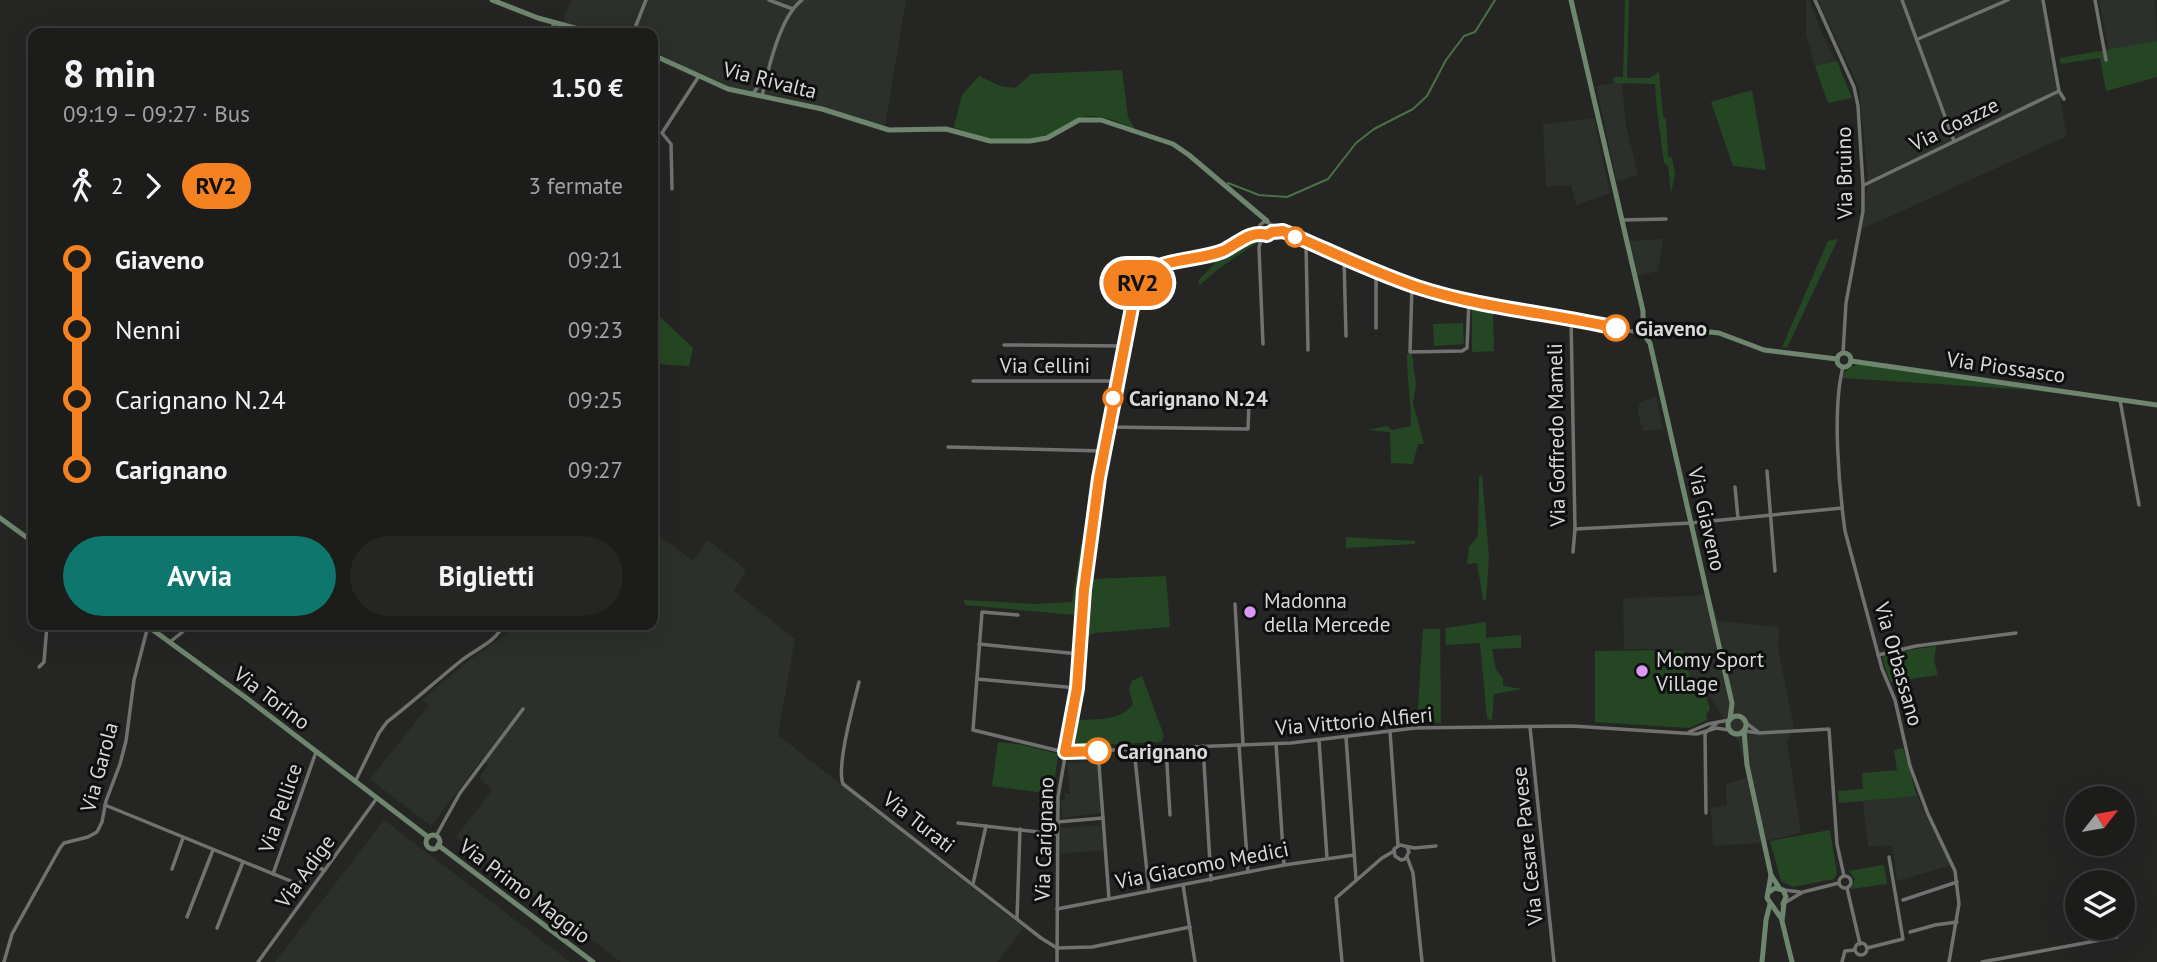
<!DOCTYPE html>
<html lang="it">
<meta charset="utf-8">
<style>
:root{--surface:#1c1c1b;--page:#252524;--text:#f1f3f6;--muted:#a0a1a3;--line:#3a3a3a;--accent:#0f766e}
body{margin:0;font-family:"PT Sans",sans-serif;background:var(--page);color:var(--text);height:100vh;display:flex;flex-direction:column;font-size:26px;white-space:nowrap}
*{box-sizing:border-box;margin:0}
p{font-size:23px;color:var(--muted)}
.icon{flex:none;width:38px;height:38px;fill:none;stroke:currentColor;stroke-width:2;stroke-linecap:round;stroke-linejoin:round}
.map{position:relative;flex:1;overflow:hidden}
.panel{position:absolute;left:28px;top:28px;width:630px;height:602px;display:flex;flex-direction:column;background:var(--surface);border-radius:14px;box-shadow:0 7px 28px #0002,0 0 0 2px var(--line)}
.panel>*{flex:none}
.badge{padding:0 14px;border-radius:23px;font-size:24px;line-height:46px}
.needle{width:46px;rotate:59deg}
.tools{position:absolute;left:2065px;top:786px;display:grid;gap:14px}
.tools a{display:grid;place-items:center;width:70px;height:70px;border-radius:50%;background:var(--surface);box-shadow:0 7px 28px #0002,0 0 0 2px var(--line);font-size:35px}
.map>.badge{position:absolute;translate:-50% -50%;box-shadow:0 0 0 4px #fff}
.legs{display:flex;align-items:center;gap:10px;height:77px;padding:0 35px;font-size:23px}
.legs p{margin-inline-start:auto}
.headline{display:flex;align-items:center;justify-content:space-between;height:119px;padding:0 35px}
h1{font-size:38px;font-weight:800;line-height:52px}
.cta{display:flex;gap:14px;margin-top:auto;padding:14px 35px}
.cta a{flex:1;height:80px;border-radius:42px;background:var(--accent);color:#fff;font-size:28px;font-weight:800;line-height:80px;text-align:center}
.cta a+a{background:var(--page);color:var(--text)}
ul{padding:0 35px;list-style:none}
li{display:flex;align-items:center;gap:24px;height:70px;font-size:26px}
li i{display:grid;place-items:center;width:10px;height:100%;margin:0 9px;background:currentColor}
li i::after{content:'';width:18px;height:18px;margin:-9px;border:5px solid;border-radius:50%;background:var(--surface)}
li p{margin-inline-start:auto}
li:first-child i{background:linear-gradient(#0000 50%,currentColor 0)}
li:last-child i{background:linear-gradient(currentColor 50%,#0000 0)}
.map>svg:first-child{display:block}
</style>
<div class="map">
<svg width="2157" height="962" viewBox="0 0 2157 962">
<rect width="100%" height="100%" fill="#252624"/>
<g fill="#2b302a">
<polygon points="571,0 906,0 885,126 714,84 653,55 653,33 595,33 562,23"/>
<polygon points="1806,0 1810,1 1821,31 1835,61 1815,66 1806,34"/>
<polygon points="1818,0 2042,0 2067,136 1862,229 1868,180 1859,88"/>
<polygon points="2099,0 2155,0 2157,41 2109,51"/>
<polygon points="1614,83 1622,83 1626,125 1638,175 1617,182 1596,86"/>
<polygon points="1594,118 1610,193 1576,205 1571,185 1546,187 1543,124"/>
<polygon points="1663,239 1658,271 1638,276 1630,241"/>
<polygon points="1656,396 1663,429 1643,431 1638,413 1639,403"/>
<polygon points="653,531 693,561 708,540 746,570 734,591 795,639 778,735 1024,928 997,962 621,962 456,837 492,790 479,778 488,765 481,760 431,826 370,779 429,705 422,700 469,660 507,634 513,625 653,625"/>
<polygon points="1707,593 1719,621 1779,627 1778,649 1794,728 1787,741 1801,833 1757,843 1713,846 1711,808 1727,805 1726,784 1749,777 1738,741 1706,691 1694,694 1683,649 1624,649 1623,598 1695,596"/>
<polygon points="1097,755 1101,813 1062,818 1061,800 1065,799 1065,794 1070,794 1067,763 1088,762 1089,756"/>
<polygon points="1917,796 1952,865 1897,881 1892,845 1868,847 1863,801"/>
<polygon points="384,820 539,938 570,962 275,962"/>
<polygon points="1101,825 1103,850 1061,854 1060,828"/>
</g>
<g fill="#254623">
<path d="M1625,0H1629L1627,78H1650L1659,72L1663,116L1666,119L1668,156L1672,158L1675,174L1671,193L1668,166L1664,163C1661,136 1656,111 1655,84L1614,83L1613,77H1623Z"/>
<polygon points="2157,41 2157,77 2106,91 2100,58 2060,64 2060,58"/>
<polygon points="1837,61 1852,98 1828,103 1815,66"/>
<path d="M1122,70L1128,117L1135,129C1119,123 1100,113 1083,117C1069,120 1057,132 1044,136C1016,147 980,139 954,127L962,95L979,76L1000,86L1015,88L1031,74Z"/>
<polygon points="1752,90 1766,170 1733,166 1711,102"/>
<polygon points="1257,237 1258,242 1218,269 1200,285 1198,281 1215,263 1208,261 1221,257"/>
<polygon points="1838,239 1787,348 1782,347 1828,241"/>
<polygon points="1472,305 1493,309 1494,351 1472,352"/>
<polygon points="656,313 693,348 689,366 653,364 653,316"/>
<polygon points="1463,323 1464,344 1434,346 1433,324"/>
<path d="M1407,354H1412L1416,385L1413,403L1424,444H1418L1413,464L1391,463L1390,432L1368,430L1387,426L1392,430L1411,426C1411,401 1407,378 1407,354Z"/>
<path d="M1863,364L2117,401L2031,390L1842,378C1845,368 1853,365 1863,364Z"/>
<polygon points="1482,475 1489,557 1486,600 1483,600 1477,563 1467,564 1469,547 1478,536 1479,476"/>
<polygon points="1346,537 1415,541 1415,544 1346,548"/>
<polygon points="1081,544 1087,546 1081,605 1075,615 965,605 964,600 1036,604 1072,602"/>
<polygon points="1166,576 1170,627 1095,633 1087,637 1092,579"/>
<polygon points="1486,622 1486,638 1521,635 1521,648 1492,649 1496,670 1503,678 1503,686 1523,689 1494,694 1492,721 1487,718 1480,643 1446,645 1445,628"/>
<polygon points="1423,629 1440,629 1441,723 1417,722"/>
<polygon points="1936,646 1934,660 1938,675 1890,682 1882,658 1885,654"/>
<polygon points="1683,650 1694,694 1705,692 1710,709 1706,715 1707,720 1689,728 1595,722 1595,651"/>
<path d="M1142,676L1164,736L1161,742L1074,746L1079,720C1098,719 1121,721 1133,704L1129,690L1132,681Z"/>
<polygon points="998,742 1024,745 1058,754 1053,794 992,786"/>
<polygon points="1903,748 1917,796 1839,803 1838,791 1863,789 1862,773 1897,770 1894,750"/>
<polygon points="1830,830 1837,874 1834,879 1793,887 1781,881 1770,841"/>
<polygon points="1884,865 1887,884 1851,889 1855,879 1849,871"/>
</g>
<g fill="none" stroke-linecap="round" stroke-linejoin="round">
<polyline stroke="#487245" stroke-width="2" points="1228,183 1259,195 1287,197 1328,179 1356,143 1374,129 1413,109 1427,96 1446,60 1464,36 1475,32 1495,0"/>
<g stroke="#707270" stroke-width="3.5">
<polyline points="769,0 793,9"/>
<polyline points="1815,0 1854,87 1858,106 1863,185 1863,211 1846,303 1843,353"/>
<polyline points="1902,0 1954,141"/>
<polyline points="2095,0 2106,60"/>
<polyline points="551,33 554,22"/>
<polyline points="633,33 646,0"/>
<polyline points="1918,39 2008,0"/>
<polyline points="2059,91 2064,99"/>
<polyline points="753,94 766,74"/>
<path d="M762,96C768,70 780,16 802,0"/>
<polyline points="1864,185 2059,91 2043,0"/>
<polyline points="672,189 671,144 662,133 699,76"/>
<polyline points="1622,220 1666,219"/>
<path d="M1272,225C1333,254 1394,283 1460,298C1521,312 1584,315 1643,335"/>
<polyline points="1272,232 1272,225 1265,221 1260,225 1259,231 1265,235 1281,231"/>
<polyline points="1262,234 1259,248 1263,344"/>
<polyline points="1306,243 1308,350"/>
<polyline points="1344,259 1346,336"/>
<polyline points="1412,286 1410,352 1462,351 1467,348 1469,300"/>
<polyline points="1571,318 1575,529 1573,552"/>
<polyline points="1376,328 1376,272"/>
<polyline points="1632,331 1642,326"/>
<polyline points="1004,345 1125,346"/>
<path d="M1843,367C1832,409 1839,487 1845,531L1882,669L1895,700L1910,766L1928,814L1955,871L1959,904L1949,962"/>
<polyline points="973,381 1117,381"/>
<polyline points="2120,400 2139,505"/>
<polyline points="1107,427 1248,429 1249,403"/>
<polyline points="948,447 1103,451"/>
<polyline points="1767,471 1775,571"/>
<polyline points="1735,487 1738,518"/>
<polyline points="1575,529 1691,523 1842,508"/>
<polyline points="1235,604 1243,744"/>
<polyline points="1018,615 982,612 973,730 1064,752 1291,743 1415,728 1572,726 1697,734 1716,728 1729,730"/>
<polyline points="170,642 191,625"/>
<polyline points="979,644 1079,654"/>
<polyline points="1878,655 1916,646 2016,633"/>
<polyline points="39,667 44,662 47,625"/>
<polyline points="977,679 1077,688"/>
<path d="M859,682C854,703 836,766 843,784L1041,938L1057,948"/>
<polyline points="1746,723 1758,732"/>
<polyline points="1530,727 1554,962"/>
<polyline points="1390,731 1398,845"/>
<polyline points="1744,731 1760,733 1829,729 1837,844 1844,876"/>
<polyline points="1689,732 1708,724 1729,720"/>
<polyline points="1346,737 1356,879"/>
<polyline points="1319,740 1327,858"/>
<polyline points="1276,744 1284,865"/>
<polyline points="1239,745 1248,872"/>
<polyline points="1203,746 1211,880"/>
<polyline points="1166,748 1170,815"/>
<polyline points="1134,749 1149,891"/>
<polyline points="1098,751 1109,899"/>
<path d="M356,780L379,733L387,722C413,702 437,680 462,660C476,649 497,641 503,625"/>
<polyline points="105,805 298,884 318,868 325,870"/>
<polyline points="1706,813 1705,733 1716,724"/>
<polyline points="1057,822 1103,818"/>
<polyline points="958,823 1057,834"/>
<polyline points="436,836 460,793 523,709"/>
<polyline points="1407,847 1409,852 1405,859 1401,860 1395,856 1394,849 1400,845 1414,848 1436,846"/>
<polyline points="1407,857 1413,873 1422,962"/>
<polyline points="172,869 183,838"/>
<polyline points="273,874 316,752"/>
<circle cx="1845" cy="882" r="6"/>
<polyline points="973,884 986,826"/>
<polyline points="1183,885 1195,962"/>
<polyline points="1847,888 1860,944"/>
<polyline points="1784,890 1800,892"/>
<polyline points="1903,900 1957,882"/>
<polyline points="1786,902 1803,892 1839,883"/>
<polyline points="1057,909 1284,865 1354,855"/>
<polyline points="187,917 213,850"/>
<polyline points="1017,918 1020,829"/>
<polyline points="217,928 243,862"/>
<polyline points="1910,932 1935,925 1957,922"/>
<circle cx="1861" cy="949" r="6"/>
<polyline points="1057,948 1092,947 1190,927"/>
<polyline points="1867,948 1903,939 1889,857"/>
<polyline points="4,962 12,934 60,848 64,843 88,837 97,832 102,822 106,801 120,764 126,741 134,680 148,626"/>
<polyline points="258,962 377,798"/>
<path d="M1057,962L1058,797L1077,688L1084,590L1103,451L1136,287C1149,263 1174,263 1199,258C1219,254 1244,243 1259,229"/>
<polyline points="1342,962 1336,898 1382,858 1394,851"/>
<polyline points="1842,962 1845,951 1855,950"/>
<polyline points="1982,962 2117,937"/>
</g>
<g stroke="#6f866e" stroke-width="5">
<polyline points="492,0 538,18 593,33"/>
<polyline points="1571,0 1643,311 1643,324"/>
<polyline points="653,55 728,89 822,109 889,130 946,129 990,141 1030,141 1047,138 1079,120 1101,120 1173,144 1189,155 1267,221"/>
<circle cx="1648" cy="330" r="7"/>
<polyline points="1655,332 1700,331 1719,333 1764,350 1837,359"/>
<polyline points="1645,336 1650,343 1732,703 1730,719"/>
<circle cx="1844" cy="360" r="7"/>
<polyline points="1851,361 2157,405"/>
<polyline points="0,518 33,542"/>
<polyline points="146,625 249,700 428,837"/>
<circle cx="1737" cy="725" r="9"/>
<polyline points="1744,731 1747,765 1771,875 1780,889"/>
<circle cx="433" cy="842" r="7"/>
<polyline points="438,845 593,962"/>
<polyline points="1771,875 1767,898 1781,918"/>
<polyline points="1769,892 1775,888 1783,890 1786,897 1783,904"/>
<polyline points="1784,903 1782,921 1792,962"/>
<polyline points="1762,962 1766,920 1770,904"/>
</g>
</g>
<g fill="none" stroke-linecap="round" stroke-linejoin="round">
<defs>
<path id="line-1" d="M1098,751L1065,752L1077,688L1084,590L1099,478L1136,287C1139,280 1143,275 1149,271C1171,258 1200,260 1223,251C1238,244 1250,230 1267,235L1272,232L1283,231C1328,250 1370,271 1417,287C1481,308 1550,313 1616,328"/>
</defs>
<use href="#line-1" stroke="#fff" stroke-width="16"/>
<use href="#line-1" stroke="#f58220" stroke-width="10"/>
</g>
<g fill="#fff" stroke="#f58220" stroke-width="3.5">
<circle cx="1295" cy="237" r="9"/>
<circle cx="1616" cy="328" r="12"/>
<circle cx="1113" cy="398" r="9"/>
<circle cx="1098" cy="751" r="12"/>
</g>
<g fill="#dc99f4" stroke="#0e0f0e" stroke-width="2.5">
<circle cx="1250" cy="612" r="7"/>
<circle cx="1642" cy="671" r="7"/>
</g>
<g text-anchor="middle" dominant-baseline="central" stroke-width="6" stroke-linejoin="round" paint-order="stroke">
<g font-size="21" fill="#d8d9d8" stroke="#0e0f0e">
<text transform="translate(770 80) rotate(14)">Via Rivalta</text>
<text transform="translate(1954 124) rotate(-26)">Via Coazze</text>
<text transform="translate(1844 173) rotate(-91)">Via Bruino</text>
<text x="1045" y="365">Via Cellini</text>
<text transform="translate(2006 367) rotate(8)">Via Piossasco</text>
<text transform="translate(1556 435) rotate(-91)">Via Goffredo Mameli</text>
<text transform="translate(1707 519) rotate(77)">Via Giaveno</text>
<text transform="translate(1899 664) rotate(74)">Via Orbassano</text>
<text transform="translate(272 698) rotate(37)">Via Torino</text>
<text transform="translate(1354 721) rotate(-5)">Via Vittorio Alfieri</text>
<text transform="translate(99 767) rotate(-75)">Via Garola</text>
<text transform="translate(280 808) rotate(-71)">Via Pellice</text>
<text transform="translate(919 822) rotate(38)">Via Turati</text>
<text transform="translate(1044 839) rotate(-88)">Via Carignano</text>
<text transform="translate(1527 846) rotate(-96)">Via Cesare Pavese</text>
<text transform="translate(1202 865) rotate(-11)">Via Giacomo Medici</text>
<text transform="translate(305 871) rotate(-54)">Via Adige</text>
<text transform="translate(525 891) rotate(37)">Via Primo Maggio</text>
</g>
<g font-size="21" font-weight="bold" fill="#d8d9d8" stroke="#0e0f0e" text-anchor="start">
<text x="1635" y="328">Giaveno</text>
<text x="1129" y="398">Carignano N.24</text>
<text x="1117" y="751">Carignano</text>
</g>
<g font-size="21" fill="#d8d9d8" stroke="#0e0f0e" text-anchor="start">
<text x="1264" y="600">Madonna<tspan x="1264" dy="24">della Mercede</tspan></text>
<text x="1656" y="659">Momy Sport<tspan x="1656" dy="24">Village</tspan></text>
</g>
</g>
</svg>
<div class="tools">
<a><svg class="needle" viewBox="-14 -14 28 28"><path d="M0-13l5 13h-10z" fill="#e53935"/><path d="M0 13l5-13h-10z" fill="#a0a1a3"/></svg></a>
<a><svg class="icon" aria-label="layers" viewBox="0 0 24 24"><path d="M12 4l9 5-9 5-9-5zM3 14l9 5 9-5"/></svg></a>
</div>
<b class="badge" style="left:1138px;top:283px;background:#f58220;color:#111">RV2</b>
<section class="panel">
<div class="headline"><div><h1>8 min</h1><p>09:19 – 09:27 · Bus</p></div><b>1.50 €</b></div>
<div class="legs"><svg class="icon" aria-label="walk" viewBox="0 0 24 24"><circle cx="13" cy="4" r="2"/><path d="M13 8l-2 6 4 7M11 14l-3 7M7 12l3-4h3l4 4"/></svg>2<svg class="icon" aria-label="forward" viewBox="0 0 24 24"><path d="M9 5l7 7-7 7"/></svg><b class="badge" style="background:#f58220;color:#111">RV2</b><p>3 fermate</p></div>
<ul>
<li><i style="color:#f58220"></i><b>Giaveno</b><p>09:21</p></li>
<li><i style="color:#f58220"></i><span>Nenni</span><p>09:23</p></li>
<li><i style="color:#f58220"></i><span>Carignano N.24</span><p>09:25</p></li>
<li><i style="color:#f58220"></i><b>Carignano</b><p>09:27</p></li>
</ul>
<div class="cta"><a>Avvia</a><a>Biglietti</a></div>
</section>
</div>
